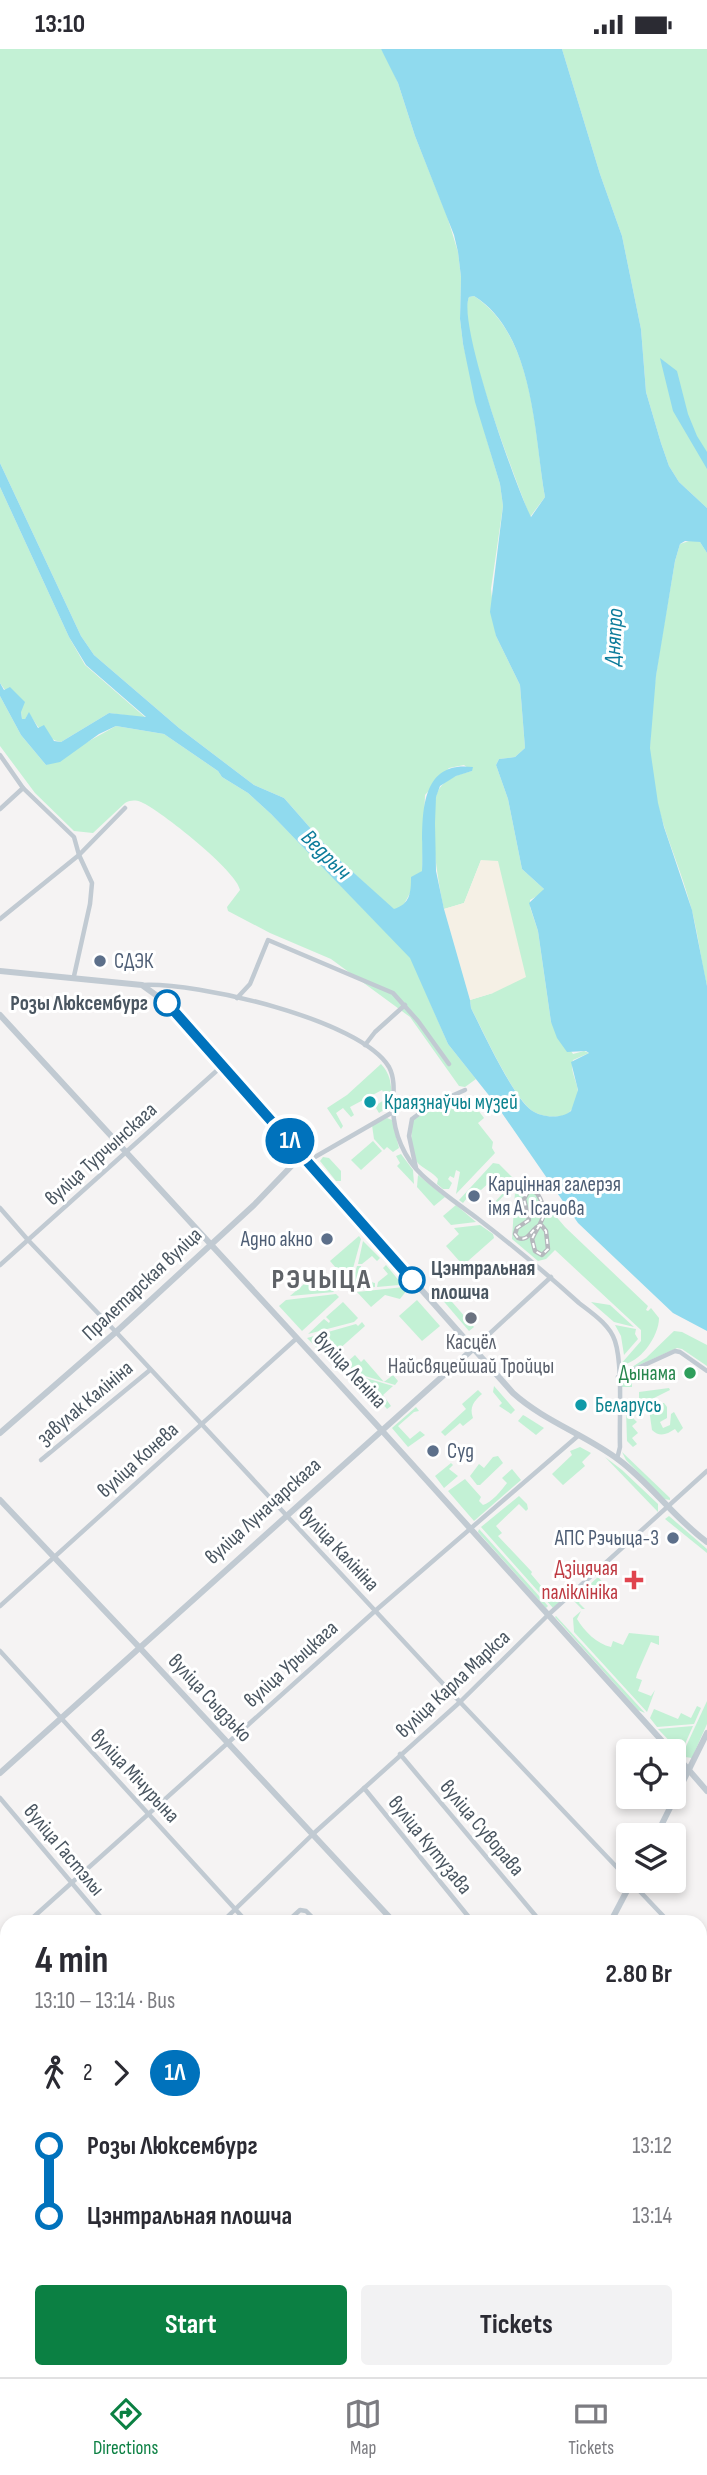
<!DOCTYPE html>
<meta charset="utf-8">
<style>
:root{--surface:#fff;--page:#f2f2f3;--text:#2b2b33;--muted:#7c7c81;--line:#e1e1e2;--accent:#0b8043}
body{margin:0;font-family:"Sofia Sans Condensed",sans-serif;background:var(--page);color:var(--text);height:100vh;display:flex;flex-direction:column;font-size:26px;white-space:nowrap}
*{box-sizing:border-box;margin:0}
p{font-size:23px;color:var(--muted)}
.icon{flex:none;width:38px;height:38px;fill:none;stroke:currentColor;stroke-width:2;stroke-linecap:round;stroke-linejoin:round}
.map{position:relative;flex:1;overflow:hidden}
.drawer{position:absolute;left:0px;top:1866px;width:707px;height:464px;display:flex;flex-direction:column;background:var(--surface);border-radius:21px 21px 0 0;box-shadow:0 4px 10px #0003}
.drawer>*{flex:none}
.badge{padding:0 14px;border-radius:23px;font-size:24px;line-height:46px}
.fabs{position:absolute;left:616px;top:1690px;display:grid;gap:14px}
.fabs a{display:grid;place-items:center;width:70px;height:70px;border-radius:7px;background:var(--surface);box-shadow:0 4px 10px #0003;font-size:35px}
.map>.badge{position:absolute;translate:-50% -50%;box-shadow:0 0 0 4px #fff}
.legs{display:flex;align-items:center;gap:10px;height:77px;padding:0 35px;font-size:23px}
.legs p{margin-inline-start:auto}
.headline{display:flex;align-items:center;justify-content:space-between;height:119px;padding:0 35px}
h1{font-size:38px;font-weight:700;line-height:52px}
.primary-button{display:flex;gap:14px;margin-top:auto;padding:14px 35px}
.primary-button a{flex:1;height:80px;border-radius:7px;background:var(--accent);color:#fff;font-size:28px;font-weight:700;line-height:80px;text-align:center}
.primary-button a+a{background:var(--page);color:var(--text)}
ul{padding:0 35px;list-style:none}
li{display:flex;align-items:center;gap:24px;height:70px;font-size:26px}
li i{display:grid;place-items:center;width:10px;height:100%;margin:0 9px;background:currentColor}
li i::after{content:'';width:18px;height:18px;margin:-9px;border:5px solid;border-radius:50%;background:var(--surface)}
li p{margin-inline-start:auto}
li:first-child i{background:linear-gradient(#0000 50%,currentColor 0)}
li:last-child i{background:linear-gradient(currentColor 50%,#0000 0)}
.status{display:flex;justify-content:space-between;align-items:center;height:49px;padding:0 35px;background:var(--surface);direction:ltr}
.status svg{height:19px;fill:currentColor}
.tabs{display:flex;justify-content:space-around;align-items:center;height:98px;border-top:2px solid var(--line);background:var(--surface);font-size:19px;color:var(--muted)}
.tabs a{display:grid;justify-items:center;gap:4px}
.tabs .on{color:var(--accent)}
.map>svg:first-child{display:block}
</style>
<div class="status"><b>13:10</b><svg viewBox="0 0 49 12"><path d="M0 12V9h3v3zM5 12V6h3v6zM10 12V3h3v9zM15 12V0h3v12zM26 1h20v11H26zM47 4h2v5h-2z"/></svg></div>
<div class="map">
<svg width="707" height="2328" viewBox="0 0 707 2328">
<rect width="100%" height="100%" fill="#f5f3f3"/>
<g fill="#c3f1d5">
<path d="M0,0H381L388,11L398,34L415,87L447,167L458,203L461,228L460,270L463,295L486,388L500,435L503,457L491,540L496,587L520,636L525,699L515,708L499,710L496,716L508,750L522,820L544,840L541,845L530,851V858L538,882L551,973L573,1005L584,1002L589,1004L573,1011C567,1028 592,1045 566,1066C556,1069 543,1068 534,1063C514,1051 483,982 471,959L470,951L493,944L481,811L464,854L444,860C438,834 426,762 439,740C446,729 460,725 472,722L464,716L449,719L425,746L422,822L403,857L394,861L334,806L284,749L254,736L179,679L94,606L81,587L0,414Z"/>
<polygon points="562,0 707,0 707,459 679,433 669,417 661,394 646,343 641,280 622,187 600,125"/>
<path d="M474,247C535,287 534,383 545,448L530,468C517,433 455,277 469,248Z"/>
<path d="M0,438L69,588L85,616L146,669L109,664L61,693C45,690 37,677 29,664L25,670H22L21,663L0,634Z"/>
<path d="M692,491L700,493L707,504V937C701,911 698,884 691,858C677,805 649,755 650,698C651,636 665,574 675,512L680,495Z"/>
<path d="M0,647L21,686L46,716L116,677L164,685L218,722L222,728L248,744L271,765L411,909L448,995L476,1030L465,1038L459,1037L410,968L331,910L270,884L228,862L227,858L240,841C238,823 160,761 141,753C135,751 131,751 125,754L93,784L74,782L35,744L0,697Z"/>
<path d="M381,1015C393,1028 391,1040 392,1056L379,1064L376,1059L378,1055L387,1049L382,1041L350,1058L354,1066L351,1068L343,1059L336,1064L343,1077L341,1080L327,1059L347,1046Z"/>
<path d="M459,1046L472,1053L484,1069L478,1074L493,1093L492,1099L495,1104L456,1145L460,1123L456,1121L454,1129L450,1127L448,1130L452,1134L449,1140H443L437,1135L438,1130C432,1123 426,1121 420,1116C409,1107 411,1084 413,1071L432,1056Z"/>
<polygon points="387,1069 392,1071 399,1099 393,1103 387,1098 384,1101 374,1090 372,1076"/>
<polygon points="373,1092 382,1102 361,1121 351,1111"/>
<polygon points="401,1105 413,1121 414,1135 397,1117 400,1114 396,1107"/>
<polygon points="323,1108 329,1109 341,1122 341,1132 336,1132 320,1112"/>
<path d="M493,1114L499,1115L522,1138L532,1136L545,1160L548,1158L565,1178L648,1257L646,1261L648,1262L651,1259L659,1269C659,1287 640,1315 620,1316L641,1292V1281L555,1201L546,1210L538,1212L512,1190L515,1143H507L494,1157L493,1155L504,1143V1138L499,1132L492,1131L481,1141L475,1139L463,1154L459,1151Z"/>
<polygon points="418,1126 445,1148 434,1157 417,1138"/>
<polygon points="456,1156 476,1173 451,1176 443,1167"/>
<polygon points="480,1176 493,1185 494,1189 468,1212 461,1214 446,1197 459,1185 454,1179"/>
<polygon points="359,1187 361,1190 349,1234 330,1212"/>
<polygon points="363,1192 380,1209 377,1212 372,1207 362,1215 358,1215"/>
<polygon points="386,1216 401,1234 399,1236 377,1238 378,1233 388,1225 383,1219"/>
<path d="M357,1217H361C360,1225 368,1233 375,1234V1238L355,1241L351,1237Z"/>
<polygon points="317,1224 334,1243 290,1247"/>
<polygon points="438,1237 474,1278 469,1282 434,1241"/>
<polygon points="404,1238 407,1241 400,1250 385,1246 371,1258 357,1243"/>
<polygon points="336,1245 339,1248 302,1282 279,1257 286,1251"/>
<polygon points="417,1251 440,1277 422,1292 399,1267"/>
<polygon points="343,1253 358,1269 354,1273 308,1285 324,1270 329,1274 330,1272 326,1268"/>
<polygon points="591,1253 610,1256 634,1278 614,1273"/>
<polygon points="362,1273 365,1277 328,1310 307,1289 356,1275 358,1277"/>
<polygon points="615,1276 636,1280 635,1285 638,1290 624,1306 621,1287"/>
<polygon points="674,1282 682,1283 707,1296 707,1317 682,1300 677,1299 626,1322 646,1309"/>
<polygon points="355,1306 361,1313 364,1310 384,1333 393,1326 398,1332 395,1336 355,1324 346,1314"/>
<polygon points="645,1318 648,1319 647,1323 632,1329 632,1338 622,1338 621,1329"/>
<polygon points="359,1327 393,1337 383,1346 391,1357 387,1360"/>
<polygon points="494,1337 515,1361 511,1365 499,1357 502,1354 493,1343"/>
<polygon points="669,1339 670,1341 646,1353 633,1355 633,1352 639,1352 639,1343"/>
<path d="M478,1341L482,1345C474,1352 469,1358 473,1369L463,1377L460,1374L445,1387L441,1383L466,1360L462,1355Z"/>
<path d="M660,1354H664L667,1358V1369L660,1373L663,1379L670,1376L671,1365L674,1363L683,1379L678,1384L675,1380C667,1385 660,1389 652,1381L649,1360Z"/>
<polygon points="416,1358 419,1362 414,1363 398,1377 410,1390 420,1382 425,1386 408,1398 392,1379"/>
<polygon points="626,1360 637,1360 630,1366 637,1373 632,1377 638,1384 632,1389 637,1395 633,1398 627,1392"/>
<polygon points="523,1366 525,1367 544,1379 536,1386 518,1372"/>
<polygon points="580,1398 591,1404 582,1413 585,1417 563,1436 552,1425 572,1406 570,1402"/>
<polygon points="622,1403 670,1449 670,1451 664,1450 626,1411"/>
<polygon points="498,1407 503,1414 480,1436 477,1436 470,1427 479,1415 484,1419 493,1408"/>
<polygon points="605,1408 622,1421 658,1455 658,1463"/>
<polygon points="451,1414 453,1416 449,1420 458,1427 444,1439 435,1427"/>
<path d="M512,1420L521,1431L474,1472L448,1442L465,1430L481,1448L479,1452L483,1456C491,1454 502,1441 507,1434L502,1429Z"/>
<polygon points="519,1447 527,1455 528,1460 526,1462 519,1455 496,1477 502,1484 498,1487 532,1523 531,1525 542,1538 547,1540 551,1537 559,1545 570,1534 572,1537 572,1541 553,1559 481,1478"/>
<polygon points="669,1467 707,1500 707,1504 665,1470"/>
<polygon points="479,1480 548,1557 546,1559 478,1483"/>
<polygon points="598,1528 608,1539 607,1541 601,1534 581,1551 579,1554 585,1560 582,1560 573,1551"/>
<path d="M581,1562L577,1570C584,1582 597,1595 611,1598L613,1592L623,1596L629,1584L659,1587V1596L651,1593L637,1625L636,1629L642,1631L638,1642L651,1647L655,1641L647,1663L574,1583L573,1569Z"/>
<polygon points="556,1567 645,1664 638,1661 555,1568"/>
<polygon points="707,1652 707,1675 692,1709 685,1708 682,1706"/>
<polygon points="697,1657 701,1659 694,1675 657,1678 650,1669 654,1660 678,1670 681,1664 691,1669"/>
<polygon points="693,1677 681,1704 658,1680"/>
</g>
<polygon fill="#f5f0e5" points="481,811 498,812 526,928 493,944 470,951 444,860 464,854"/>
<g fill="#90daee" fill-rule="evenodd">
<path d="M381,0H562L600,125L622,187L641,280L646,343L661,394L669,417L679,433L707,459V504L700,493L685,492L680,495L675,512L656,627L650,699L658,754L664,778L692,861L707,937V1282L673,1264L578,1174L495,1054L448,995L410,909L271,765L248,744L222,728L218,722L164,685L116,677L99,685L60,713L46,716L21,686L0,647V634L4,641L10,638L25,653L21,663L22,670H25L29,663L38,679L44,676L54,692L61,693L109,664L146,668L86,616L69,588L0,438V414L81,587L94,606L179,679L254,736L284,749L334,806L394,860C410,855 411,844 411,828L422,822C424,782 412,710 473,718L472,722L456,727L440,737L436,748L435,774L436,822L444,860L470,951L471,959C483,983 512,1046 531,1061C542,1069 561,1070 571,1062L578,1041L571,1013L589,1004L586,1002L567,1003L557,989L551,973L538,882L529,854L544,840L522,820L508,750L496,716L499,710L515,708L525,699L520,636L496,587L490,563L503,457L500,435L475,353L463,295L460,270L461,228L458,203L454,186L415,87L398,34ZM474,247C534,284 534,385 545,448L531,468C516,438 457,274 469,248Z"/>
<polygon points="660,309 677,322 688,365 697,387 707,403 707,420 673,362"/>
<polygon points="95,2322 159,2322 166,2328 96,2328"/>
</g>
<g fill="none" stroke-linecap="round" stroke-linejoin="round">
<g stroke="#c1cad2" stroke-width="4.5">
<polyline points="0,706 23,739 74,788 79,806 92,834 90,855 74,927"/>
<polyline points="0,760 23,739"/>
<polyline points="0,870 79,806 125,759"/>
<path d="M142,936C196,933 360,970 389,1018C396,1031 393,1047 393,1060C394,1085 404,1109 422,1126C439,1142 458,1155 477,1169C512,1196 546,1224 579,1254C592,1264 610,1276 615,1292C623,1316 619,1371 620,1398L617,1410"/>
<polyline points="237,949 250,935 268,891 393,944 418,972 449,1015"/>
<polyline points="365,996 375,983 405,956"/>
<polyline points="308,1112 393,1063"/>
<polyline points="416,1119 409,1087 412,1070 431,1056 465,1041"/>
<polyline points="0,1159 28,1191 116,1283 460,1653 628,1830"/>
<polyline points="0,1216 222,1017"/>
<polyline points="474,1299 551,1228"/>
<polyline points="618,1328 675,1302 680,1303 707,1322"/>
<polyline points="41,1411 150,1321"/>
<polyline points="0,1557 297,1289"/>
<polyline points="0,1602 246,1872"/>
<polyline points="400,1705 540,1872"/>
<polyline points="364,1739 472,1872"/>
<polyline points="0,1749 104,1872"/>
<polyline points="631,1833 668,1872"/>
<polyline points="29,1872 375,1562 579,1386"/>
<polyline points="223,1872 313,1785 460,1653 548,1566 707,1422"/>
<polyline points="288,1872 300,1861 306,1862 316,1872"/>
<polyline points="0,1898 7,1891"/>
<polyline points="700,1907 707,1915"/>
<polyline points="0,1938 7,1943"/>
<polyline points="700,1980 707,1972"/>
<polyline points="0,2061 7,2069"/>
<polyline points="0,2077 7,2068"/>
<polyline points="702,2113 707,2108"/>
<polyline points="0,2134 7,2127"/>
<polyline points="700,2181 707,2192"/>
<polyline points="0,2198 7,2191"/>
<polyline points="0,2256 7,2260"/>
<polyline points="183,2322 188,2328"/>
<polyline points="401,2322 407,2328"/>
<polyline points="470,2322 475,2328"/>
<polyline points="542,2322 548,2328"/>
<polyline points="593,2322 593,2328"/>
</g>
<g stroke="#c1cad2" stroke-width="6">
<path d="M0,922L142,936L167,954L513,1344C544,1372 586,1386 619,1411C651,1435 674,1469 707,1493"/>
<polyline points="0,966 375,1374 672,1703"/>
<polyline points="0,1384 116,1283 254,1156 302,1106"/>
<polyline points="0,1451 139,1598 393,1872"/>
<polyline points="674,1704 707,1742"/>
<polyline points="0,1724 474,1299"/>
<polyline points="656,1787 707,1684"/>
<polyline points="611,1872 632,1832"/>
<polyline points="653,2322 655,2328"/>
<polyline points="308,2328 311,2322"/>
</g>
<defs>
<path id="rail" d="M542,1177L540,1176C531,1180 529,1193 518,1189L515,1185L517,1179L529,1171L524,1150L529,1141L537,1144C551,1167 541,1170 532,1190L535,1202L542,1206L548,1200L546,1182L542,1177"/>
</defs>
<use href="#rail" stroke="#b5b8bd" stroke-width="4.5"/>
<use href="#rail" stroke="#fff" stroke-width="2" stroke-dasharray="5" stroke-linecap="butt"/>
</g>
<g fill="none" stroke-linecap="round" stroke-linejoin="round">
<defs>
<polyline id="line-1" points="167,954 412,1231"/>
</defs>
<use href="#line-1" stroke="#fff" stroke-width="16"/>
<use href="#line-1" stroke="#0072bc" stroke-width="10"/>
</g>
<g fill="#5c6f8a" stroke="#fff" stroke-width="2.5">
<circle cx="100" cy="912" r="7"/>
<circle cx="474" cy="1147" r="7"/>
<circle cx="327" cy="1190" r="7"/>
<circle cx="433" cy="1402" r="7"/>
<circle cx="673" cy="1489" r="7"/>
</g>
<g fill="#fff" stroke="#0072bc" stroke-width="3.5">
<circle cx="167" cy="954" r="12"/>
<circle cx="412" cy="1231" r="12"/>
</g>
<g fill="#0f9aa8" stroke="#fff" stroke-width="2.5">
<circle cx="370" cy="1053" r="7"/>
<circle cx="581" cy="1356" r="7"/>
</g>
<circle fill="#6b7280" stroke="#fff" stroke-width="2.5" cx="471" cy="1269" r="7"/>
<circle fill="#2e9e5b" stroke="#fff" stroke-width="2.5" cx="690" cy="1324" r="7"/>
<path fill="#e0444e" stroke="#fff" stroke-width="2.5" d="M630.5 1520.5h7v7h7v7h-7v7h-7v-7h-7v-7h7z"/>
<g text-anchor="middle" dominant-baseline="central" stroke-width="6" stroke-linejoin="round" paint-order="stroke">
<g font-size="21" fill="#4e5e75" stroke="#fff" text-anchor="start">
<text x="114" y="912">СДЭК</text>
<text x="488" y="1135">Карцінная галерэя<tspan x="488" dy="24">імя А. Ісачова</tspan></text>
<text x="313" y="1190" text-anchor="end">Адно акно</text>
<text x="447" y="1402">Суд</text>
<text x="659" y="1489" text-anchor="end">АПС Рэчыца-3</text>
</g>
<g font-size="21" font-weight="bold" fill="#4a5661" stroke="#fff" text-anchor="end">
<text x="148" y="954">Розы Люксембург</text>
<text x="431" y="1219" text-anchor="start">Цэнтральная<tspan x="431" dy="24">плошча</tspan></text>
</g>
<g font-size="21" fill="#0d838f" stroke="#fff" text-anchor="start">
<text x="384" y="1053">Краязнаўчы музей</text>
<text x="595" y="1356">Беларусь</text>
</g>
<g font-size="21" fill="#4a5661" stroke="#fff">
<text transform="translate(101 1105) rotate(-42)">вуліца Турчынскага</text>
<text transform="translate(142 1235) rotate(-43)">Пралетарская вуліца</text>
<text transform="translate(350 1321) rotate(47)">вуліца Леніна</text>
<text transform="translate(85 1354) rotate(-40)">завулак Калініна</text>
<text transform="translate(138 1411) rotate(-42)">вуліца Конева</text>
<text transform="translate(263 1462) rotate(-42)">вуліца Луначарскага</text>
<text transform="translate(339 1500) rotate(47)">вуліца Калініна</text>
<text transform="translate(291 1615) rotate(-42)">вуліца Урыцкага</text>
<text transform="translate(453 1635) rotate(-43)">вуліца Карла Маркса</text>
<text transform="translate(210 1649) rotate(47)">вуліца Сыдзько</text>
<text transform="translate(135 1727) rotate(47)">вуліца Мічурына</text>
<text transform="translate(482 1779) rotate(50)">вуліца Суворава</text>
<text transform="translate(430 1796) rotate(51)">вуліца Кутузава</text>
<text transform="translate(64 1801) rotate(50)">вуліца Гастэлы</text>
</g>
<g font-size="21" fill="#5b616d" stroke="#fff">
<text x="471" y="1293">Касцёл<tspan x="471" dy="24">Найсвяцейшай Тройцы</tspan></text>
</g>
<g font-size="21" fill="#27864d" stroke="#fff" text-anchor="end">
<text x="676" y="1324">Дынама</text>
</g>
<g font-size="21" fill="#be3a42" stroke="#fff" text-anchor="end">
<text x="618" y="1519">Дзіцячая<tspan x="618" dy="24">паліклініка</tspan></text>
</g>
<g font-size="23" font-style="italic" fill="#0c7c9b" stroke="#fff">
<text transform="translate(614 588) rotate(-87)">Дняпро</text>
<text transform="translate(326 806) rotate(45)">Ведрыч</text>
</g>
<g font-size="28" font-weight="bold" letter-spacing="2" fill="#5f6368" stroke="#fff">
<text x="322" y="1230">РЭЧЫЦА</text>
</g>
</g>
</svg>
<div class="fabs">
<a><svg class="icon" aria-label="locate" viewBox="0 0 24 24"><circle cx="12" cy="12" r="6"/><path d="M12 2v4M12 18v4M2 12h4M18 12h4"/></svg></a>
<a><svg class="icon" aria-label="layers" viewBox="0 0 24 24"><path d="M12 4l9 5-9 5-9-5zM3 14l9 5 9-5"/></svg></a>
</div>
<b class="badge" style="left:290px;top:1092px;background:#0072bc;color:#fff">1Л</b>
<section class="drawer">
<div class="headline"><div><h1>4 min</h1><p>13:10 – 13:14 · Bus</p></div><b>2.80 Br</b></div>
<div class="legs"><svg class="icon" aria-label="walk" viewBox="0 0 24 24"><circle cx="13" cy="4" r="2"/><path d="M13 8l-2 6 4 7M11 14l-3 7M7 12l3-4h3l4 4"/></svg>2<svg class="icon" aria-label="forward" viewBox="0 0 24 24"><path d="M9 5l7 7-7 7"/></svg><b class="badge" style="background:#0072bc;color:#fff">1Л</b></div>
<ul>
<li><i style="color:#0072bc"></i><b>Розы Люксембург</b><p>13:12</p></li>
<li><i style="color:#0072bc"></i><b>Цэнтральная плошча</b><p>13:14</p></li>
</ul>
<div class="primary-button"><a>Start</a><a>Tickets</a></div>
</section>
</div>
<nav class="tabs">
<a class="on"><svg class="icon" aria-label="directions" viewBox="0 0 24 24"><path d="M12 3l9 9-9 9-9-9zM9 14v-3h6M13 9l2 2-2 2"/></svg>Directions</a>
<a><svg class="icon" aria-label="map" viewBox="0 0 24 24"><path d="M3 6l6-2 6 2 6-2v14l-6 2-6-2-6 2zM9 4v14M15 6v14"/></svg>Map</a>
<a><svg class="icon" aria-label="tickets" viewBox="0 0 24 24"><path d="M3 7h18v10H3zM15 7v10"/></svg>Tickets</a>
</nav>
